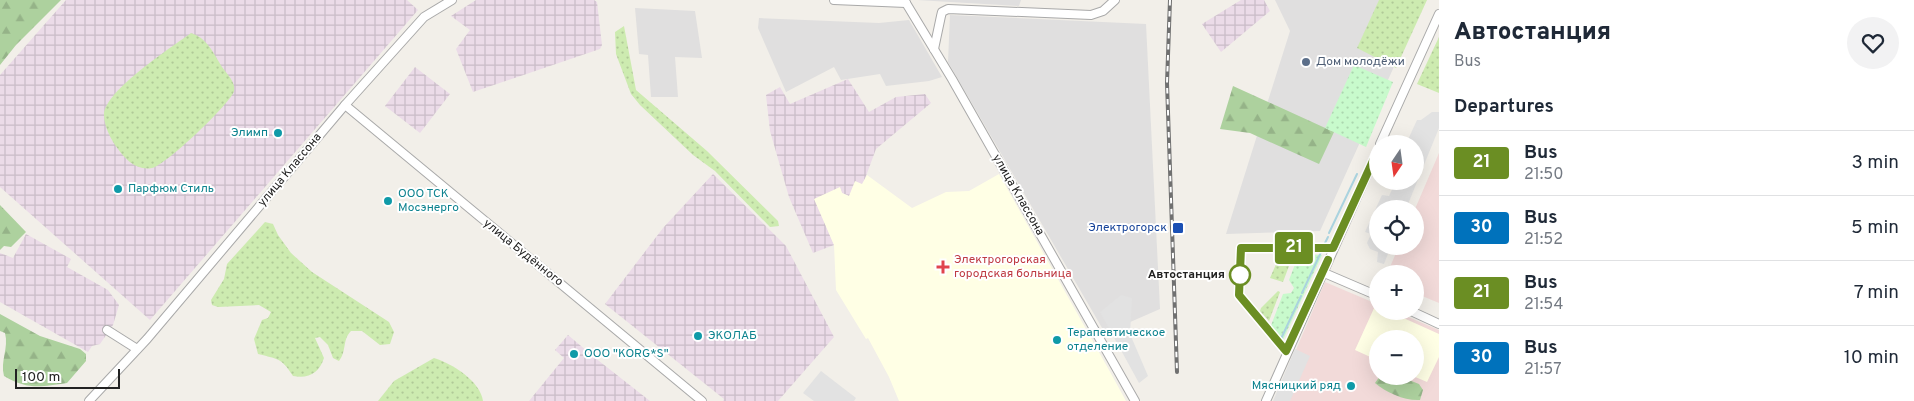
<!DOCTYPE html>
<meta charset="utf-8">
<style>
:root{--surface:#fff;--page:#f2f2f3;--text:#1f2937;--muted:#747a83;--line:#e0e1e3}
body{margin:0;font-family:Overpass,sans-serif;background:var(--page);color:var(--text);height:100vh;display:flex;flex-direction:column;font-size:19px;white-space:nowrap}
*{box-sizing:border-box;margin:0}
p{font-size:16px;color:var(--muted)}
.icon{flex:none;width:28px;height:28px;fill:none;stroke:currentColor;stroke-width:2;stroke-linecap:round;stroke-linejoin:round}
.map{position:relative;flex:1;overflow:hidden}
.side{display:flex;flex-direction:column;background:var(--surface);width:475px}
.side>*{flex:none}
.badge{padding:0 10px;border-radius:4px;font-size:18px;line-height:32px}
.needle{width:32px;rotate:193deg}
.controls{position:absolute;left:1369px;top:135px;display:grid;gap:10px}
.controls a{display:grid;place-items:center;width:55px;height:55px;border-radius:50%;background:var(--surface);box-shadow:0 5px 20px #0002;font-size:25px}
.scale{position:absolute;left:15px;bottom:12px;width:105px;box-sizing:border-box;padding-left:5px;border:2px solid #222;border-top:0;font-size:14px;line-height:18px;white-space:nowrap;color:#222;-webkit-text-stroke:4px #fff;paint-order:stroke}
.map>.badge{position:absolute;translate:-50% -50%;box-shadow:0 0 0 2px #fff}
h2{padding:0 15px;font-size:19px;line-height:45px}
.round{display:grid;place-items:center;flex:none;width:52px;height:52px;border-radius:26px;background:var(--page)}
.summary{display:flex;align-items:center;justify-content:space-between;height:85px;padding:0 15px}
h1{font-size:24px;font-weight:800;line-height:38px}
ul{padding:0;list-style:none}
li{display:flex;align-items:center;gap:15px;height:65px;padding:0 15px;border-top:1px solid var(--line)}
li div{flex:1}
li b{display:block;font-size:19px}
li em{font-style:normal}
li .badge{min-width:55px;font-weight:700;text-align:center}
main{display:flex;flex:1;min-height:0}
.map>svg:first-child{display:block}
</style>
<main>
<div class="map">
<svg width="1439" height="401" viewBox="0 0 1439 401">
<defs>
<pattern id="industrial-grid" width="8" height="8" patternUnits="userSpaceOnUse" patternTransform="scale(1.25)"><rect width="8" height="8" fill="#ebdbe8"/><path d="M0 4h8M4 0v8" fill="none" stroke="#c9bcc7"/></pattern>
<pattern id="grass-dots" width="8" height="8" patternUnits="userSpaceOnUse" patternTransform="scale(1.25)"><rect width="8" height="8" fill="#cdebb0"/><path d="M2 2h.1M6 6h.1" fill="none" stroke="#b0c997" stroke-width="1.8" stroke-linecap="round"/></pattern>
<pattern id="forest-firs" width="22" height="20" patternUnits="userSpaceOnUse" patternTransform="scale(1.25)"><rect width="22" height="20" fill="#add19e"/><path d="M5 1l3.5 6h-7zM16 11l3.5 6h-7z" fill="#95b388"/></pattern>
<pattern id="park-dots" width="8" height="8" patternUnits="userSpaceOnUse" patternTransform="scale(1.25)"><rect width="8" height="8" fill="#c8facc"/><path d="M2 2h.1M6 6h.1" fill="none" stroke="#acd6af" stroke-width="1.8" stroke-linecap="round"/></pattern>
</defs>
<rect width="100%" height="100%" fill="#f2efe9"/>
<g fill="#e0dfdf">
<polygon points="917,0 1021,0 1019,6"/>
<polygon points="1275,0 1424,0 1320,231 1226,234 1290,31"/>
<polygon points="635,8 695,11 702,58 675,57 678,97 651,97 648,55 639,54"/>
<polygon points="950,15 1146,24 1160,309 1105,333 948,62"/>
<polygon points="759,18 879,23 909,20 942,77 929,81 886,86 880,74 841,80 834,67 786,92 758,28"/>
</g>
<g fill="#f2dad9" fill-rule="evenodd">
<polygon points="1439,153 1439,303 1415,293 1415,274 1387,274 1399,246 1415,246 1415,209"/>
<path d="M1325,282L1377,304L1378,311H1394L1439,330V401H1274ZM1378,339H1415V376H1378Z"/>
</g>
<g fill="url(#industrial-grid)">
<polygon points="66,0 407,0 418,10 150,320 0,187 0,75"/>
<polygon points="476,0 594,0 597,2 602,45 600,49 473,92 456,49 470,30 451,16"/>
<polygon points="1241,0 1264,0 1270,11 1221,52 1202,24"/>
<polygon points="415,67 450,94 420,133 385,106"/>
<polygon points="848,79 869,112 896,97 925,94 931,103 876,149 863,184 849,196 842,193 840,188 815,199 834,245 813,253 789,197 770,131 766,95 780,87 790,104"/>
<polygon points="713,174 786,246 834,337 778,401 723,401 724,399 605,304 663,228"/>
<polygon points="26,234 71,259 67,267 108,290 119,305 113,325 100,344 92,346 88,352 0,302 0,253 13,258"/>
<polygon points="568,335 594,357 650,401 529,401 564,358 555,350"/>
</g>
<g fill="#ffffe5">
<polygon points="999,174 1109,370 1126,401 899,401 889,377 868,338 866,339 836,290 834,245 814,199 840,187 842,193 849,196 855,181 862,184 867,175 912,208 946,192 969,191"/>
<polygon points="1375,306 1377,307 1378,311 1388,311 1439,334 1439,357 1427,382 1413,376 1415,339 1378,339 1377,360 1355,350"/>
</g>
<g fill="url(#grass-dots)">
<polygon points="1379,0 1427,0 1396,68 1357,48"/>
<polygon points="624,26 636,90 707,151 778,221 779,226 770,227 715,171 693,155 640,105 631,94 616,54 615,32"/>
<path d="M191,33C205,37 212,50 219,62C224,72 236,80 234,91C232,102 165,166 152,168C137,171 126,160 118,149C111,140 104,126 104,115C104,91 172,47 191,33Z"/>
<polygon points="1439,37 1439,93 1417,84"/>
<path d="M265,222L273,224L278,235L291,253L312,272L389,322L394,332L390,344L380,345L362,331H351C342,340 347,351 339,361L333,358L328,345L320,337L315,338L324,358C319,373 309,379 293,376C281,357 277,359 258,354L254,339L262,320L268,318L271,312L259,305L218,307L212,305L211,300L224,279L227,264Z"/>
<polygon points="1286,258 1292,258 1283,282 1270,278 1277,262"/>
<polygon points="1278,291 1280,292 1269,321 1260,311 1261,308"/>
<path d="M434,358C453,364 480,381 483,401H378L394,381Z"/>
</g>
<g fill="url(#forest-firs)">
<polygon points="0,0 61,0 16,45 0,65"/>
<polygon points="1233,86 1334,132 1319,164 1250,133 1220,129"/>
<polygon points="0,205 26,232 11,247 4,246 0,250"/>
<path d="M0,314L40,336L80,349L86,354V361L67,383C40,387 28,390 4,376C0,361 9,348 5,333L0,331Z"/>
<path d="M1380,376H1399L1419,384L1423,390L1420,400C1405,401 1387,393 1375,383Z"/>
</g>
<g fill="url(#park-dots)">
<polygon points="1354,65 1393,82 1366,147 1325,128"/>
<polygon points="1299,254 1322,255 1282,342 1270,328 1283,294 1291,293 1294,288 1289,280"/>
</g>
<g fill="#e2e2e2">
<polygon points="1432,112 1439,112 1439,128 1406,209 1378,209 1378,246 1391,246 1384,264 1377,262 1378,252 1370,249 1367,243 1371,234 1365,232 1382,195 1389,196 1396,181 1415,181 1415,144 1406,144 1417,120 1421,120"/>
<polygon points="1121,295 1132,298 1130,334 1148,376 1139,383 1100,312"/>
<polygon points="1295,349 1310,356 1290,401 1273,401"/>
<polygon points="821,371 856,398 854,401 814,401 803,393"/>
</g>
<g fill="none" stroke-linecap="round" stroke-linejoin="round">
<g stroke="#aad3df" stroke-width="2">
<polyline points="1329,233 1357,174"/>
<polyline points="1324,245 1328,237"/>
<polyline points="1302,293 1322,250"/>
<polyline points="1279,343 1301,296"/>
</g>
<defs>
<g id="minor">
<polyline points="834,0 906,3"/>
<polyline points="906,3 952,79 1135,401"/>
<polyline points="934,49 941,16 942,12 948,9 1091,15 1103,11 1115,0"/>
<polyline points="345,105 702,401"/>
<polyline points="1380,144 1439,14"/>
<polyline points="1322,272 1378,296"/>
<polyline points="1411,311 1439,324"/>
<polyline points="107,330 137,349"/>
<polyline points="89,401 147,339 345,105 424,17 452,0"/>
<polyline points="1266,401 1378,150"/>
</g>
</defs>
<use href="#minor" stroke="#a9a9a9" stroke-width="10"/>
<use href="#minor" stroke="#fff" stroke-width="8"/>
<defs>
<polyline id="rail" points="1170,0 1167,83 1177,372"/>
</defs>
<use href="#rail" stroke="#707070" stroke-width="4"/>
<use href="#rail" stroke="#fff" stroke-width="2" stroke-dasharray="5.5" stroke-linecap="butt"/>
</g>
<g fill="none" stroke-linecap="round" stroke-linejoin="round">
<defs>
<polyline id="line" points="1328,260 1286,351 1239,295 1241,248 1333,248 1378,150"/>
</defs>
<use href="#line" stroke="#fff" stroke-width="11"/>
<use href="#line" stroke="#6b8e23" stroke-width="8"/>
</g>
<circle fill="#5c6f8a" stroke="#fff" stroke-width="2" cx="1306" cy="62" r="5"/>
<g fill="#0f9aa8" stroke="#fff" stroke-width="2">
<circle cx="278" cy="133" r="5"/>
<circle cx="118" cy="189" r="5"/>
<circle cx="388" cy="201" r="5"/>
<circle cx="698" cy="336" r="5"/>
<circle cx="1057" cy="340" r="5"/>
<circle cx="574" cy="354" r="5"/>
<circle cx="1351" cy="386" r="5"/>
</g>
<rect fill="#1a4fb4" stroke="#fff" stroke-width="2" x="1172" y="222" width="12" height="12" rx="2.5"/>
<path fill="#e0444e" stroke="#fff" stroke-width="2" d="M940.5 259.5h5v5h5v5h-5v5h-5v-5h-5v-5h5z"/>
<circle fill="#fff" stroke="#6b8e23" stroke-width="2.5" cx="1240" cy="275" r="10"/>
<g text-anchor="middle" dominant-baseline="central" stroke-width="4" stroke-linejoin="round" paint-order="stroke">
<g font-size="12" fill="#4e5e75" stroke="#fff" text-anchor="start">
<text x="1316" y="62">Дом молодёжи</text>
</g>
<g font-size="12" fill="#0d838f" stroke="#fff" text-anchor="start">
<text x="268" y="133" text-anchor="end">Элимп</text>
<text x="128" y="189">Парфюм Стиль</text>
<text x="398" y="194">ООО ТСК<tspan x="398" dy="14">Мосэнерго</tspan></text>
<text x="1067" y="333">Терапевтическое<tspan x="1067" dy="14">отделение</tspan></text>
<text x="708" y="336">ЭКОЛАБ</text>
<text x="584" y="354">ООО "KORG*S"</text>
<text x="1341" y="386" text-anchor="end">Мясницкий ряд</text>
</g>
<g font-size="12" fill="#222" stroke="#fff">
<text transform="translate(290 170) rotate(-50)">улица Классона</text>
<text transform="translate(1018 195) rotate(60)">улица Классона</text>
<text transform="translate(523 253) rotate(39)">улица Будённого</text>
</g>
<g font-size="12" fill="#164399" stroke="#fff" text-anchor="end">
<text x="1167" y="228">Электрогорск</text>
</g>
<g font-size="12" fill="#be3a42" stroke="#fff" text-anchor="start">
<text x="954" y="260">Электрогорская<tspan x="954" dy="14">городская больница</tspan></text>
</g>
<g font-size="12" font-weight="bold" fill="#222" stroke="#fff" text-anchor="end">
<text x="1225" y="275">Автостанция</text>
</g>
</g>
</svg>
<div class="controls">
<a><svg class="needle" viewBox="-14 -14 28 28"><path d="M0-13l5 13h-10z" fill="#e53935"/><path d="M0 13l5-13h-10z" fill="#747a83"/></svg></a>
<a><svg class="icon" aria-label="locate" viewBox="0 0 24 24"><circle cx="12" cy="12" r="6"/><path d="M12 2v4M12 18v4M2 12h4M18 12h4"/></svg></a>
<a>+</a>
<a>−</a>
</div>
<div class="scale">100 m</div>
<b class="badge" style="left:1294px;top:248px;background:#6b8e23;color:#fff">21</b>
</div>
<section class="side">
<div class="summary"><div><h1>Автостанция</h1><p>Bus</p></div><a class="round"><svg class="icon" aria-label="heart" viewBox="0 0 24 24"><path d="M12 20l-8-8c-3-5 5-10 8-4 3-6 11-1 8 4z"/></svg></a></div>
<h2>Departures</h2>
<ul>
<li><span class="badge" style="background:#6b8e23;color:#fff">21</span><div><b>Bus</b><p>21:50</p></div><em>3 min</em></li>
<li><span class="badge" style="background:#0072bc;color:#fff">30</span><div><b>Bus</b><p>21:52</p></div><em>5 min</em></li>
<li><span class="badge" style="background:#6b8e23;color:#fff">21</span><div><b>Bus</b><p>21:54</p></div><em>7 min</em></li>
<li><span class="badge" style="background:#0072bc;color:#fff">30</span><div><b>Bus</b><p>21:57</p></div><em>10 min</em></li>
</ul>
</section>
</main>
